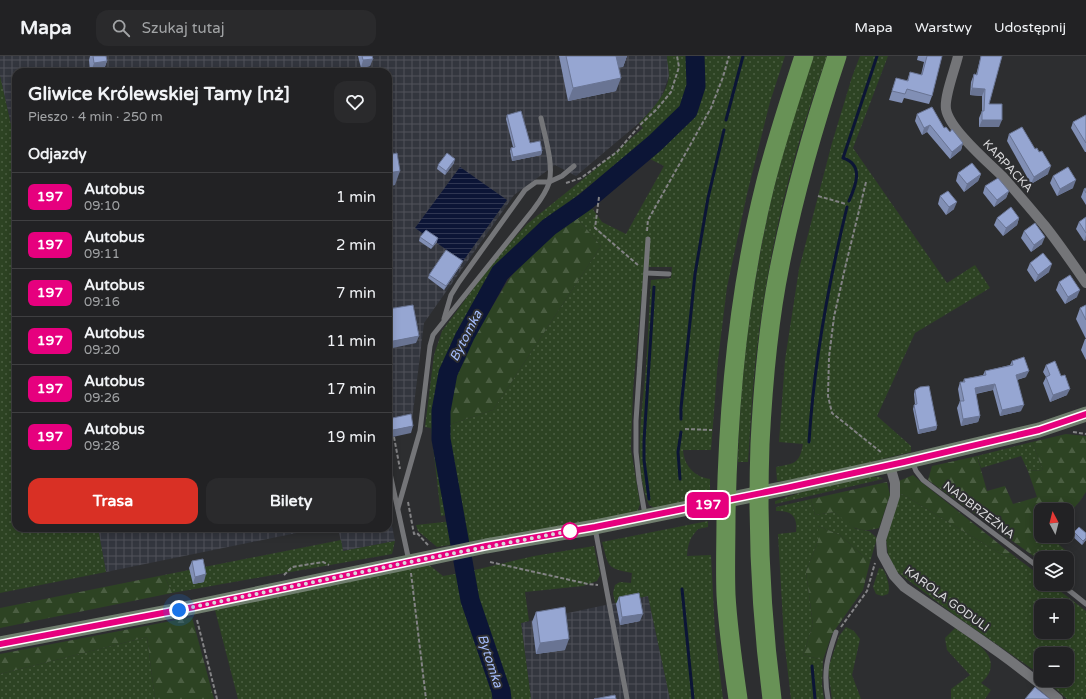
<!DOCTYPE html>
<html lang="pl">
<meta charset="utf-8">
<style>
:root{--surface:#222224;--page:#2a2a2c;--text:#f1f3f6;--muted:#a2a4a6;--line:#3f3f41;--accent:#d93025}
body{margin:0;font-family:"Varela Round",sans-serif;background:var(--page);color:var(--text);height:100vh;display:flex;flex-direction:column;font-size:15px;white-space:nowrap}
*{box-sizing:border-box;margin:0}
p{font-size:13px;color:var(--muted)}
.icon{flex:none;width:22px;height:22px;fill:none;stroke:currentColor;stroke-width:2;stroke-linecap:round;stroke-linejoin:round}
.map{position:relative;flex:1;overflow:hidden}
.details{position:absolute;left:12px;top:12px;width:380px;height:464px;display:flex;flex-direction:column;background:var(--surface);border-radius:12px;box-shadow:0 2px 10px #0003,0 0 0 1px var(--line)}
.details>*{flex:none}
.badge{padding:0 8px;border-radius:6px;font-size:14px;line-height:26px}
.needle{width:26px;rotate:353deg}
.controls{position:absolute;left:1034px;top:447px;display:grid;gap:8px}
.controls a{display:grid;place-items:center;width:40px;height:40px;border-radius:8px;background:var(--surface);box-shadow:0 2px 10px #0003,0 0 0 1px var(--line);font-size:20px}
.you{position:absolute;width:20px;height:20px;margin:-10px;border:3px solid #fff;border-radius:50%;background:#1a73e8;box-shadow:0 0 0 6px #1a73e833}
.map>.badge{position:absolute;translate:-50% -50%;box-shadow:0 0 0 2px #fff}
h2{padding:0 16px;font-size:15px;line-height:36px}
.round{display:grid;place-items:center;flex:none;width:42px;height:42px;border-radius:12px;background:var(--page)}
.overview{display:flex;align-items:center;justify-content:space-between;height:68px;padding:0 16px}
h1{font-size:19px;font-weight:800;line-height:30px}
.primary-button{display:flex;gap:8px;margin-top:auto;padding:8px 16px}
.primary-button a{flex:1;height:46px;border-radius:12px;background:var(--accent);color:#fff;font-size:16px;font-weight:800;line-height:46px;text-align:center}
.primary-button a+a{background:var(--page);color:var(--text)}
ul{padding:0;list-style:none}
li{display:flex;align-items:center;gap:12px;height:48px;padding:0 16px;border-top:1px solid var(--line)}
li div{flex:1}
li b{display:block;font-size:15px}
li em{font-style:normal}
li .badge{min-width:44px;font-weight:700;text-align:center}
header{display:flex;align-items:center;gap:24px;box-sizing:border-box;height:56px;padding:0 20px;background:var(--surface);border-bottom:1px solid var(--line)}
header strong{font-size:19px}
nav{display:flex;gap:22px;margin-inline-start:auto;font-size:14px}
.search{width:280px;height:36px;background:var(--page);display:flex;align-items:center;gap:10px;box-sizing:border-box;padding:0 14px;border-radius:12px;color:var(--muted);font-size:15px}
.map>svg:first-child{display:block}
</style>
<header>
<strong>Mapa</strong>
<div class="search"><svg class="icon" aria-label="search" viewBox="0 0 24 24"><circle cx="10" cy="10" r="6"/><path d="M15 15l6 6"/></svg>Szukaj tutaj</div>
<nav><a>Mapa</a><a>Warstwy</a><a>Udostępnij</a></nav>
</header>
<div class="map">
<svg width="1086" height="643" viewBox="0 0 1086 643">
<defs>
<pattern id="industrial-grid" width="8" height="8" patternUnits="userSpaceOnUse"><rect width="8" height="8" fill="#33363e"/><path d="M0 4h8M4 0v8" fill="none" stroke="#505259"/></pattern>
<pattern id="grass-dots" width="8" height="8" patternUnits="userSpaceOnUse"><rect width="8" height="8" fill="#2d4323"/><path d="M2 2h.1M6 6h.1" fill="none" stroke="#4b5e42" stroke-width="1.8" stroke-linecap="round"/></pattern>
<pattern id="forest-firs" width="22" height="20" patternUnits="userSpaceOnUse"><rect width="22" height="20" fill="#2d4323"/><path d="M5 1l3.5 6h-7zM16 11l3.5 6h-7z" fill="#4b5e42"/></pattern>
<pattern id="water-rules" width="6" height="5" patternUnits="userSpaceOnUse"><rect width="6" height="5" fill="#0c1536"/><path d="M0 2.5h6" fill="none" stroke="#2f3652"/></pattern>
</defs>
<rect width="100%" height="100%" fill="#2d2e30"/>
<g fill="url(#industrial-grid)">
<polygon points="0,0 667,0 669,20 661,42 655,50 639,67 576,120 555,109 514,139 424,267 412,365 388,370 388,16 16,16 16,91 0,20"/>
<polygon points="388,449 395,485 343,495 338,472 388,472"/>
<polygon points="98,472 321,472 106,516"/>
<polygon points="648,540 670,643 531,643 521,567"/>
</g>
<g fill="url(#grass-dots)" fill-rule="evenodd">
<path d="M667,0H785L770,46L747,138L727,231L718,304L711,394H683C684,410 695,421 710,423V442L657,453L649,449C632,409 643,352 646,310C648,281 649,253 651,224L671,222L672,211H644L633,334L631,393L640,448L637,457L467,486L447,391L446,370L493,354L601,190L577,162L608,131L612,133L592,152L602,166L626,178L664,110L646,101L661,91L655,87L650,80L540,170L496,213L455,287L439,331L436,374L450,458L441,460L431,372L425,371L434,299L442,275L493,206L527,168L598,111L643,72L639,67C651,55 668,37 669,19C669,13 667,6 667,0Z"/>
<path d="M814,0H827C795,89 771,182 759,276C753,319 751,363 748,406H738C740,329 749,253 764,178C776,117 794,58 814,0Z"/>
<path d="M860,0H888L853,92L947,227L975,209L990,232L915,277L877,360L911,390V396L791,426L777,425L776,411C796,407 799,408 803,388L779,386L785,304L799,213L832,87L852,21Z"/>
<polygon points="0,20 16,91 16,472 98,472 106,516 0,537"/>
<polygon points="1032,386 1043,414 1028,415 1021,400 981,412 977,400"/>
<polygon points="867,421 880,421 883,423 775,448 775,445 805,435"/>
<path d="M902,438L1001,498L1018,503L1041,520V528H1051L1086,555V643H1067L1046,624H1067V598H1041V619L956,560L896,515L888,498L886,483L899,440ZM1041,550H1067V576H1041Z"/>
<path d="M811,443L815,459L834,456L856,473L869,475L877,482L870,506L840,479L818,470V485L806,516L813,569L803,599L823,604L822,629L824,643H791L784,583L778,478L796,476C798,460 791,454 776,455V451Z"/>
<polygon points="453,465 456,488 437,491 418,475 416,469"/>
<path d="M708,465V471L698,473C690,482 688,487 687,500L711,499L715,577L723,643H670L648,540L615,547L613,537L615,529L620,526L631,527L632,517C606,512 609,511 602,486Z"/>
<polygon points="1049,480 1070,498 1068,508 1072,512 1067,517 1067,502 1041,502 1041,506 1032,499"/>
<polygon points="341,484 343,495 395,485 392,498 172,537 164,519"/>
<polygon points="594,490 600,519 597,525 583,530 525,536 529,565 521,567 531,643 508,643 506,626 480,549 470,515 534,500"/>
<polygon points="428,508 443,520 460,517 461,541 497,639 498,643 238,643 215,554"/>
<path d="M879,512L883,513C886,518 891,531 888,538L882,540L876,538L873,531Z"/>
<polygon points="846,571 854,575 860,583 852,619 861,643 832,643 828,613 839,580"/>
<path d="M955,572C968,582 999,596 989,617C987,621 984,624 981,627L991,634L985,643H951V633L970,619L947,594L945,582Z"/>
<polygon points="147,581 155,643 0,643 0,618"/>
</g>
<g fill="url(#forest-firs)">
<polygon points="577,162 601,190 493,354 446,370 451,329 465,295 509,223 533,194"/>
<polygon points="1066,378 1086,380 1086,436 1080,445 1067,460 1067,454 1041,454 1041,480 1049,480 1032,499 928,424 932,410 977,400 987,435 1005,430 1013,448 1037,441 1028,415 1043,414 1032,386"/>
<polygon points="913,419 920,425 1018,503 1001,498 902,438 899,440 899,425"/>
<path d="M887,426L890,439L879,472C856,478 851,470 834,456L815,459L811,443Z"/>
<polygon points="818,470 840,479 870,506 863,534 832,578 823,604 803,599 813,569 806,516 818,485"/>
<polygon points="164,519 172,537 0,572 0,552"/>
<polygon points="192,561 214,643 155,643 147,581 0,618 0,598"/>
</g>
<polygon fill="url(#water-rules)" points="460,111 507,144 463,205 415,172"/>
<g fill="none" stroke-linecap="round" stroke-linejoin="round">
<g stroke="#0c1536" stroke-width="3">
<polyline points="726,64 743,0"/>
<path d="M849,145C855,131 865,109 843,102L877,0"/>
<polyline points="681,363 681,352 695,218 708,142 724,74"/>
<path d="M809,386C814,306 828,229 847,151"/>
<polyline points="680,423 678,396 681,376"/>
<polyline points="649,443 644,404 644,385 654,231"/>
<polyline points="682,533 693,643"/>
<polyline points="812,610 815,643"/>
</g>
<polyline stroke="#0c1536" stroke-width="19" points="502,643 501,635 470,544 441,383 441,355 448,317 465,280 500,217 549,171 585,146 655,87 688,55 696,30 695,0"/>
<g stroke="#838385" stroke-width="2" stroke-dasharray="4 2" stroke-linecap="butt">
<polyline points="866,126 845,212 834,261 829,301 828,340 832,357 882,397"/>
<polyline points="566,127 581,122 617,96 640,69 657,53 671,36 679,11 677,0"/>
<polyline points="818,140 846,148"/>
<polyline points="599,141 595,172 638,209"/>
<polyline points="647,175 648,164 711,52 723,21 729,0"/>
<polyline points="685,373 712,374"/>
<polyline points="1073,376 1086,378"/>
<polyline points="394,381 400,413"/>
<polyline points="408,446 414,478 417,477 428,489"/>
<polyline points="490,506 588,528 598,529"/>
<polyline points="411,517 426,643"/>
<polyline points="284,519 292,511 323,506 329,509"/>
<polyline points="197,564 217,643"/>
<polyline points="841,571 867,535 875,507"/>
</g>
<g stroke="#747578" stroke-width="5">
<polyline points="646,217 669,218"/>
<polyline points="444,263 451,239 459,226 525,134 536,126 549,126 562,120 574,110"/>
<polyline points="912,405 916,415 923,424 1041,513"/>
<polyline points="388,408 409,505"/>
<path d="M398,452L420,375L430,290L433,279L533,154C539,146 546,137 549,127C554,109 545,81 541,62"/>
<polyline points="645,459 639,424 636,396 636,365 648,183"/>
<polyline points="595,472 627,643"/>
<polyline points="1061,528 1086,548"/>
<path d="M828,643C823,616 827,602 836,576"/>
</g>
<g stroke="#747578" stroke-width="10">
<path d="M958,0C955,13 944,41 946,53C949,73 989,107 1004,122C1018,138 1032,154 1045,170C1060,189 1073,208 1086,227"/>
<path d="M890,410L895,427V440L881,484L882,498L894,520L904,531C956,567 1011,602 1058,643"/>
</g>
<polyline stroke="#707e6e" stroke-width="15" points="0,588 194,551 486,490 595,471 786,432 896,408 1039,374 1086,358"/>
<g stroke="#689256" stroke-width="19">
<path d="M738,643C733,608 728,574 726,539C725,513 726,486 726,460C728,349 738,237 765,129C776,85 790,43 804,0"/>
<path d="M772,643C761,558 757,473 760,388C763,328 768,268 780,209C794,138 814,69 837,0"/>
</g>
</g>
<g fill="#818fb5">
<polygon points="90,0 106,0 107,5 103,16 90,16 89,4"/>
<polygon points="358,0 372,0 370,10 361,12"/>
<polygon points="559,0 627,0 623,11 619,11 616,35 568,45"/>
<polygon points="918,0 942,0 932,40 929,48 904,42 902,47 889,44 896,22 907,25 910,16 921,19 924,6 917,4"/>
<polygon points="981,0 1002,0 989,48 999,71 979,71 979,62 982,55 982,40 970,39 971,26 974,18 976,19"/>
<polygon points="917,58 950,76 963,87 961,94 950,103 927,76 922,79 915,65"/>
<polygon points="507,59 530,87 542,95 541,99 512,105 510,95 511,92 513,91 506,63"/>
<polygon points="1086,59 1086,96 1085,96 1071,72 1073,66"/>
<polygon points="1009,78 1039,96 1048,118 1031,128 1007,85"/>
<polygon points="454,107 445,119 437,113 438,109"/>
<polygon points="958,117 981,118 978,125 964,136 956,125"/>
<polygon points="1053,120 1073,132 1057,140 1050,127"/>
<polygon points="985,130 1009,135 1006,142 994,151 983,137"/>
<polygon points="1086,132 1086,149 1081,141 1084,133"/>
<polygon points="940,140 954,153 946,159 938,148"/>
<polygon points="1086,161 1086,184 1084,185 1076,173 1079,166"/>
<polygon points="997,162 1019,162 1017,169 1003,180 994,169"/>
<polygon points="1024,175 1042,188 1031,196 1021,182"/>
<polygon points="420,181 437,186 431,193 419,185"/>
<polygon points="1030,207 1049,216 1035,226 1027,214"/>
<polygon points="461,209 444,234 428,222 429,219"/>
<polygon points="1059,226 1077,241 1065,248 1056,234"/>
<polygon points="1086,249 1086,304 1081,294 1085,283 1086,283 1076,263 1080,252"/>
<polygon points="1012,305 1026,321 1017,324 1021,355 1000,360 993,334 976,338 980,360 978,366 961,370 957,352 960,345 958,333 960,326 963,326 964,323 983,319 985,315 1010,309"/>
<polygon points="1046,309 1061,320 1067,339 1050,346 1043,327 1046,321 1043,316"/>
<polygon points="915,334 937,370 936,374 918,378 913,353 914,349 915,349 914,338"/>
<polygon points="1074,476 1086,484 1082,489 1072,480"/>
<polygon points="192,505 204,526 193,528 189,512"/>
<polygon points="619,541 640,565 620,569 616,548"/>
<polygon points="536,556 565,594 536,598 532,566"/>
</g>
<g fill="#697493">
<polygon points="616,0 627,0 623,11 612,13"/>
<polygon points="373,3 370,10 361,12 363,4"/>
<polygon points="107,5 103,16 91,16 94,7"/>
<polygon points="621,22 616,35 568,45 573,32"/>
<polygon points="972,32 985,33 982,40 970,39"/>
<polygon points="982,64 1002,64 999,71 979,71"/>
<polygon points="930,69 927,76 922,79 924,72"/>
<polygon points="963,87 961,94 950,103 952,96"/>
<polygon points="542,95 541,99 512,105 513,101"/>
<polygon points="455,103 454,107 445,119 446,115"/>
<polygon points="1051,110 1048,118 1031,128 1034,121"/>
<polygon points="400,115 395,129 388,131 388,117"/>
<polygon points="981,118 978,125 964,136 967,128"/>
<polygon points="1076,124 1073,132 1057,140 1060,133"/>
<polygon points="1009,135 1006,142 994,151 997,144"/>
<polygon points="957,146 954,153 946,159 949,151"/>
<polygon points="1019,162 1017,169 1003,180 1006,172"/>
<polygon points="1086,179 1086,184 1084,185"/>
<polygon points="1045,181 1042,188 1031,196 1034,189"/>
<polygon points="438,182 437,186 431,193 433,190"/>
<polygon points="463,205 461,209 444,234 446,230"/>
<polygon points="1052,208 1049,216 1035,226 1038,219"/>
<polygon points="1080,234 1077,241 1065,248 1068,241"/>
<polygon points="419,280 416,287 388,293 388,286"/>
<polygon points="1029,315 1026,321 1013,325 1016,319"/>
<polygon points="995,328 993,334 973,338 975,332"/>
<polygon points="1070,333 1067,339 1050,346 1053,339"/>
<polygon points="1024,349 1021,355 1000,360 1002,354"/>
<polygon points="980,360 978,366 961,370 963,363"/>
<polygon points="413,370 411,377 388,382 388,375"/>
<polygon points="937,370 936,374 918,378 919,374"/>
<polygon points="1086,482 1086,484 1082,489 1083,485"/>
<polygon points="206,518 204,526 193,528 195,521"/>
<polygon points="643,558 640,565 620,569 622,561"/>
<polygon points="569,583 565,594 536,598 540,587"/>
</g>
<g fill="#96a6d2" stroke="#697493">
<polygon points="93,0 106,0 107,5 94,7"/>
<polygon points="362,0 372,0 373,3 363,4"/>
<polygon points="566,0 616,0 621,22 573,32"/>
<polygon points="927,0 942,0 932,40 907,33 905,38 892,35 896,22 908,25 910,16 922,19"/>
<polygon points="981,0 1002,0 989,48 1002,48 1002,64 982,64 982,55 984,55 985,33 972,32 974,18 977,19"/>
<polygon points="932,51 944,72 946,71 950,76 952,73 963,87 952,96 930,69 924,72 917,58"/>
<polygon points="521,55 530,87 540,85 542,95 513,101 511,92 515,91 507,59"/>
<polygon points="1086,59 1086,87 1073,66"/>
<polygon points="388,71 393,98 397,97 400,115 388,117"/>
<polygon points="1022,71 1035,93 1037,92 1039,96 1042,95 1051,110 1034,121 1009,78"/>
<polygon points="447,97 455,103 446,115 438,109"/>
<polygon points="972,107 981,118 967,128 958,117"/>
<polygon points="1068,111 1076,124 1060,133 1053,120"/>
<polygon points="998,122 1009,135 997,144 985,130"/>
<polygon points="1086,132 1086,137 1084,133"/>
<polygon points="948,135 957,146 949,151 940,140"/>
<polygon points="1011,151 1019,162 1006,172 997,162"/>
<polygon points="1086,161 1086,177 1079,166"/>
<polygon points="1035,167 1045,181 1034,189 1024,175"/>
<polygon points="426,174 438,182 433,190 420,181"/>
<polygon points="446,194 463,205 446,230 429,219"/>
<polygon points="1043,197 1052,208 1038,219 1030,207"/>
<polygon points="1070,219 1080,234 1068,241 1059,226"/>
<polygon points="413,249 419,280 388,286 388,253"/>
<polygon points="1086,249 1086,264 1080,252"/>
<polygon points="1024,301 1029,315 1016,319 1024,349 1002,354 995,328 975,332 980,360 963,363 960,345 964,345 960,326 965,326 964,323 986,319 985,315 1013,309 1012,305"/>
<polygon points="1055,305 1061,320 1065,319 1070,333 1053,339 1046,321 1050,319 1046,309"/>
<polygon points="929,330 937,370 919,374 914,349 917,348 915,334 920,331"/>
<polygon points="411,358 413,370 388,375 388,363"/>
<polygon points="1079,471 1086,477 1086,482 1083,485 1074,476"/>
<polygon points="203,503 206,518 195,521 192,505"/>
<polygon points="639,537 643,558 622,561 619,541"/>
<polygon points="565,551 569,583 540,587 536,556"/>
<polygon points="1035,631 1050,643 1025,643"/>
<polygon points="615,639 616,643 594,643"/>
</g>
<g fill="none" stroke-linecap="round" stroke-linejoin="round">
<defs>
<polyline id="line" points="0,588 194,551 486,490 595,471 786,432 904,406 1039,374 1086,358"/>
</defs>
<use href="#line" stroke="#fff" stroke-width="9"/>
<use href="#line" stroke="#e6007e" stroke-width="6"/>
<polyline stroke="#d9d9db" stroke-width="4" stroke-dasharray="0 7.2" points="179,554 434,501 570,475"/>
</g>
<circle fill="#fff" stroke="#e6007e" stroke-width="2" cx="570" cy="475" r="8"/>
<g text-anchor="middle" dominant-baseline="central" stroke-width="4" stroke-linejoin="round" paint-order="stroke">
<g font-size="12" fill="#d9d9db" stroke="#2d2e30">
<text transform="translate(1008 110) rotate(47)">KARPACKA</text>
<text transform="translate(979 454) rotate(37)">NADBRZEŻNA</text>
<text transform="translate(947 543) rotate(36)">KAROLA GODULI</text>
</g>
<g font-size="13" font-style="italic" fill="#a5bdfd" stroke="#2d2e30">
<text transform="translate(466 280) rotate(-63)">Bytomka</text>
<text transform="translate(490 605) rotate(72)">Bytomka</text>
</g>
</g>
</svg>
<div class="controls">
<a><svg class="needle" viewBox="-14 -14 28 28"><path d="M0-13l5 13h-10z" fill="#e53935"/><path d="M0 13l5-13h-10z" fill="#a2a4a6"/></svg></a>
<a><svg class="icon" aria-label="layers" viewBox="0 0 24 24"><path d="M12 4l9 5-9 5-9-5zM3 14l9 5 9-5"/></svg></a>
<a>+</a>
<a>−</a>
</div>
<div class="you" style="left:179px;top:554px"></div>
<b class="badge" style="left:708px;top:449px;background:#e6007e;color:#fff">197</b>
<section class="details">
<div class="overview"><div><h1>Gliwice Królewskiej Tamy [nż]</h1><p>Pieszo · 4 min · 250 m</p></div><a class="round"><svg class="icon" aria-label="heart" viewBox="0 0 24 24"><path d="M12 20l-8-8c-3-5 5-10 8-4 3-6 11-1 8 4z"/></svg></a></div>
<h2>Odjazdy</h2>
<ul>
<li><span class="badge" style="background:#e6007e;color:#fff">197</span><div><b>Autobus</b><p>09:10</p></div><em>1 min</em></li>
<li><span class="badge" style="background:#e6007e;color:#fff">197</span><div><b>Autobus</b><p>09:11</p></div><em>2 min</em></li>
<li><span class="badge" style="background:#e6007e;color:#fff">197</span><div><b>Autobus</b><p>09:16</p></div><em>7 min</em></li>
<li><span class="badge" style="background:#e6007e;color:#fff">197</span><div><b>Autobus</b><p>09:20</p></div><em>11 min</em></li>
<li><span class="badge" style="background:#e6007e;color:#fff">197</span><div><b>Autobus</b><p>09:26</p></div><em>17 min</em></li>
<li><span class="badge" style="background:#e6007e;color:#fff">197</span><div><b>Autobus</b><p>09:28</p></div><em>19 min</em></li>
</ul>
<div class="primary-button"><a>Trasa</a><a>Bilety</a></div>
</section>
</div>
